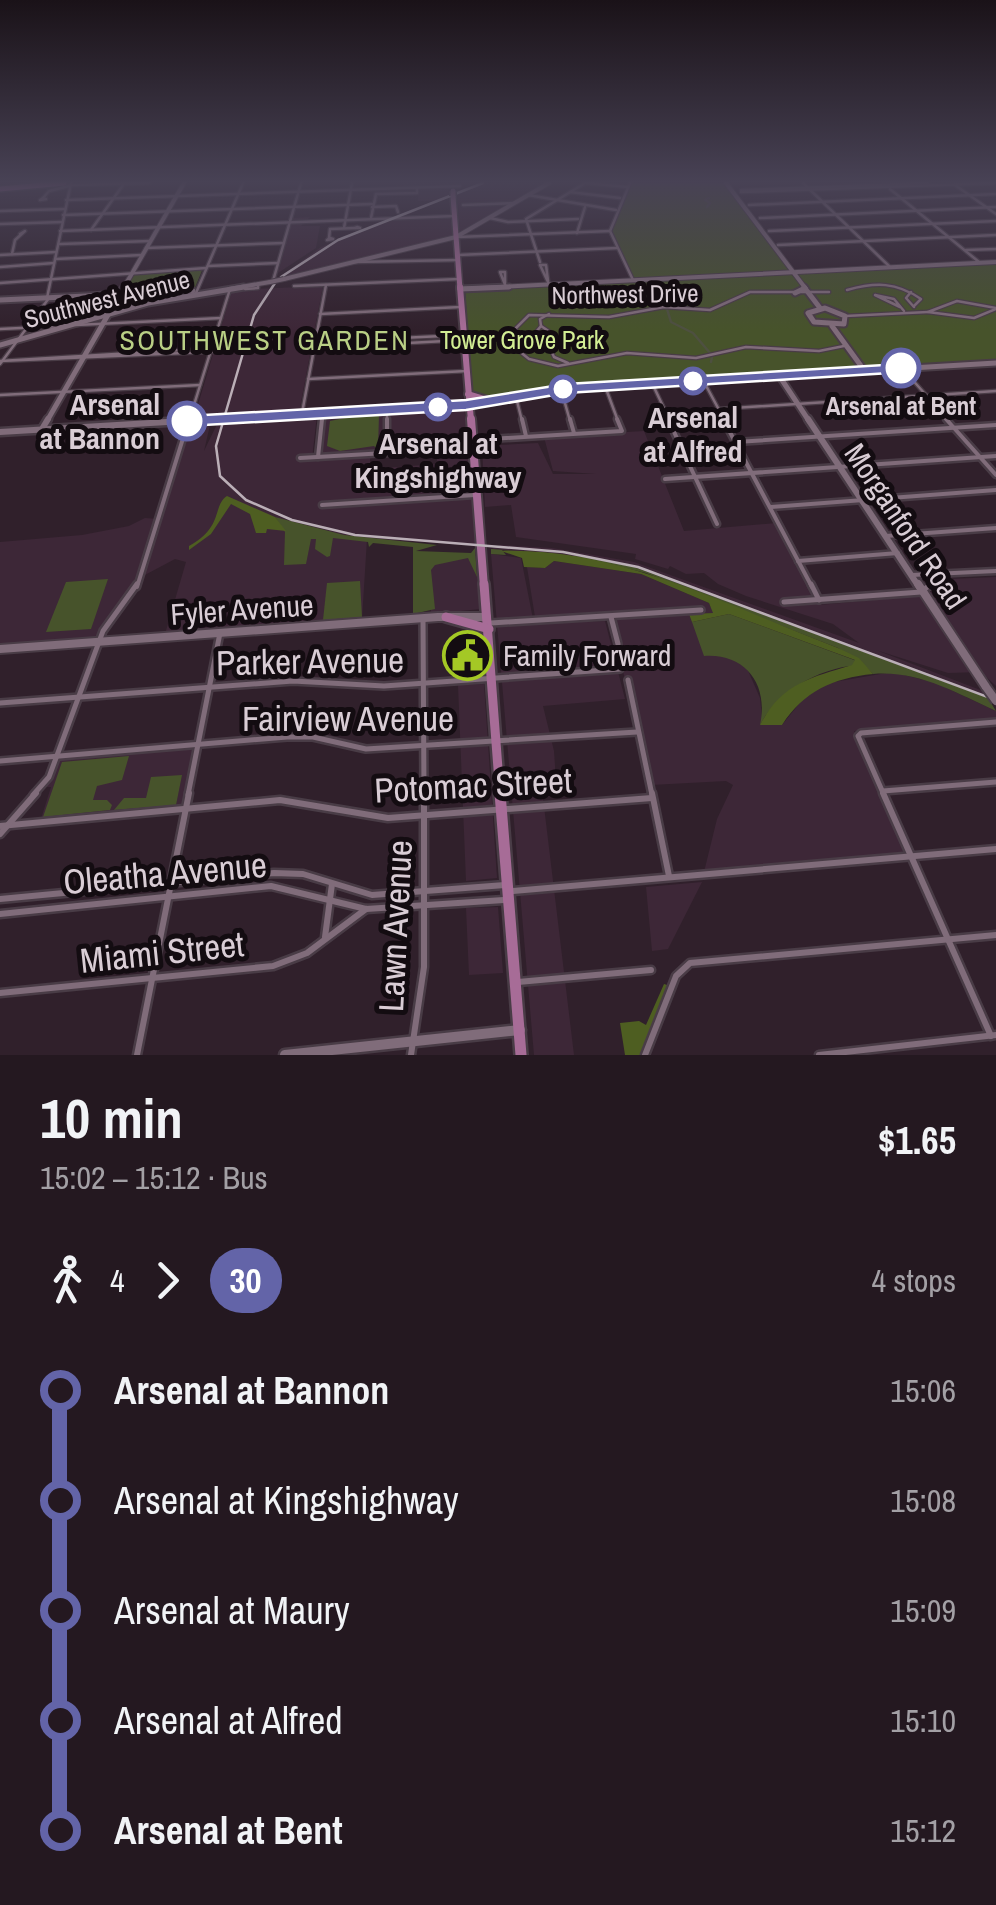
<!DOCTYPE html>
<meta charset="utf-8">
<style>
:root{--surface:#241820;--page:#2c2129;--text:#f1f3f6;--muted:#a3a0a5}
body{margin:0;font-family:"Archivo Narrow",sans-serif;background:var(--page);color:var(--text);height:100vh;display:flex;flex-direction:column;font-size:38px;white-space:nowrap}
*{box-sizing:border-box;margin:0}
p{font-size:32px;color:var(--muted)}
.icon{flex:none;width:55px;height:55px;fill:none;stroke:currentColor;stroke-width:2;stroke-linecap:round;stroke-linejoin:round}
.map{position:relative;height:1055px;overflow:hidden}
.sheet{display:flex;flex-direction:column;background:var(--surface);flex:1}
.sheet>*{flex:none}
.badge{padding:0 20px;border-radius:32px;font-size:35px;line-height:65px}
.map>.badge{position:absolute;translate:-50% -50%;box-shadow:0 0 0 5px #fff}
.legs{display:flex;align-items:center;gap:15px;height:110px;padding:0 40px;font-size:32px}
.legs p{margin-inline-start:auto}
.headline{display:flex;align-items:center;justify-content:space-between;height:170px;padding:0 40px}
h1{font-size:55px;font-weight:800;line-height:75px}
ul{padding:0 40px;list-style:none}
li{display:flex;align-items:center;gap:35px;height:110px;font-size:38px}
li i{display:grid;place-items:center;width:15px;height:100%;margin:0 12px;background:currentColor}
li i::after{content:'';width:25px;height:25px;margin:-12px;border:8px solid;border-radius:50%;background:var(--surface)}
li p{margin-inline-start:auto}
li:first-child i{background:linear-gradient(#0000 50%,currentColor 0)}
li:last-child i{background:linear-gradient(currentColor 50%,#0000 0)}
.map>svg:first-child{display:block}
</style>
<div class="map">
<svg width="996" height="1055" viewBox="0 0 996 1055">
<rect width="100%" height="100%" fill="#30202b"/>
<g fill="#3d2737">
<polygon points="403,183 448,183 449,197 400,218 450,217 453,236 278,278 321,247 434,201 418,201 418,187 403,187"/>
<polygon points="481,183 547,183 460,232 457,192"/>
<polygon points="310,217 301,226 320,226 316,248 278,273 292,218"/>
<polygon points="323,286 299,413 317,415 312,459 370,455 370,469 437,464 437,451 470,450 477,545 367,539 362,619 165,634 186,562 175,559 143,576 192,423 211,421 204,451 220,418 194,418 232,290"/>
<polygon points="464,408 470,446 321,454 324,416"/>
<polygon points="644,431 684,531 777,523 819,605 918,596 929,594 949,579 996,577 996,686 981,672 948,673 876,650 983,691 988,698 634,567 585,557 492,549 500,545 552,548 634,562 859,643 833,624 746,596 718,584 704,573 686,574 670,566 668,569 635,559 636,554 516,537 511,505 485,507 482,446 538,443 553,474 596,474 553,471 544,437"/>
<polygon points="145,518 157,519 130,595 96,639 0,646 0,542 82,535 129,526"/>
<polygon points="491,554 521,558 534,624 605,621 625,699 543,706 554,751 557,795 543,798 574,1055 534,1055"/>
<polygon points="478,556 481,609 431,614 430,559"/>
<polygon points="554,561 641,574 709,603 714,613 690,615 716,655 728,656 746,666 760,698 762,717 782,725 807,694 828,683 892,672 936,683 996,711 996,718 854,731 907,853 704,872 717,819 733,785 726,781 651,785 629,679 625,679 616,646 623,645 614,614 535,617 527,567 545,568"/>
<polygon points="484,684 497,878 466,881 458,685"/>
<polygon points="193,749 185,801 180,807 41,819 51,787 46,787 60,760"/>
<polygon points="702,882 668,949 652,951 646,887"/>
<polygon points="498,907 503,973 469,975 466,908"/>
</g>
<g fill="#47532b">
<polygon points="631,183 724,183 790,271 634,279 611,230"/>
<polygon points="996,263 996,361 566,387 487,400 474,397 472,390 465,290"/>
<polygon points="203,268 194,290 124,293 136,271"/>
<polygon points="364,414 379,414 378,450 374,446 340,451 327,446 330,421"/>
<polygon points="275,517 344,535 437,545 416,551 471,553 475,548 477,577 468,558 435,565 431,570 435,609 413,614 413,547 373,543 369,547 368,542 333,538 330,556 327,557 315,549 316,539 311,539 306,564 284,565 285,532"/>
<path d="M491,549H492L585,557L634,567L988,698L996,711C956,693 918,670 873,674L864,665C824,665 778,690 760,725C769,684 745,653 704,656L692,622L729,614L857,661L838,648L646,573L593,560L502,550L506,555L491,554Z"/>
<polygon points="108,579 91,629 46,632 66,582"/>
<polygon points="360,581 362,617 323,620 327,583"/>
<polygon points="129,756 122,780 97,786 93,800 107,800 112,805 110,810 43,817 62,762"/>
<polygon points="182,775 176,805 114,810 124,798 146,798 151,777"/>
</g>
<g fill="#4e5e21">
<path d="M227,496L275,517L286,531L267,529L266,533H256L250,514L231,504L211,534L189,550V546C224,527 212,506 227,496Z"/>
<path d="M501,551C619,547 730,607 838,648L859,658L873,674C833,678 804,691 782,725H760C782,683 810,678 852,665L855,660L729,614L692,622L689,614L713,613L709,603L641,574L554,561L545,568L524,567L522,558Z"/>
<polygon points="664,984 670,986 642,1055 625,1055 620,1023 639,1021 646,1025"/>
</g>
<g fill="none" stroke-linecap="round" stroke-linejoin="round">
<g stroke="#4e5040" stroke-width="2.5">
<polyline points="707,207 710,203 705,200 709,198"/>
<polyline points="666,305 668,295"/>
<polyline points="667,309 671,322 693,333 710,353"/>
<polyline points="711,362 712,357"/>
</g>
<defs>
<g id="street-far3">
<polyline points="587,183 628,187"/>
<polyline points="630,183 610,231 633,280"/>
<polyline points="803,183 889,266"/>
<polyline points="69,185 149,183"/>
<polyline points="955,185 996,214"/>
<polyline points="890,189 979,262"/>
<polyline points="741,190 928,183"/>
<polyline points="570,192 620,198"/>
<polyline points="741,192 995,183"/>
<polyline points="376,194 417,193 417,188"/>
<polyline points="528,195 616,210"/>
<polyline points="43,198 49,191 69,186"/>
<polygon points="43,198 46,199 40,200"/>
<polyline points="66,200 460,186"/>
<polyline points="463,205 514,203"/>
<polyline points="749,205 996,194"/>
<polyline points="372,207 396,206 398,212"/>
<polyline points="0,211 65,209"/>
<polyline points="63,215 372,204"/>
<polyline points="371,218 376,194"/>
<polyline points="490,218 508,222 578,219"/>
<polyline points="760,218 996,207"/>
<polyline points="0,224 62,222"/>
<polygon points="357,227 360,228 355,228"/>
<polyline points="344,228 352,183"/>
<polyline points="91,230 123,185"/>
<polyline points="60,231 455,216"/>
<polyline points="769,231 996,221"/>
<polyline points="577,233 585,207"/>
<polyline points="457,237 610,231"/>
<polyline points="329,238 330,229 355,228"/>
<polygon points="330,238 333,239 327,240"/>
<polyline points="60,244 150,241"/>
<polyline points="778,245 996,235"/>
<polyline points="146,248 284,243"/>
<polyline points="966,250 996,249"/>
<polyline points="12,254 15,240 25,231 20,234"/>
<polyline points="0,255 56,252"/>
<polyline points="458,255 617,248"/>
<polyline points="55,259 142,255"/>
<polyline points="353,262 458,260"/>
<polyline points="540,262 526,219 585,183"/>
<polyline points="208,266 278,263"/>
<polyline points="0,267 54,263"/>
<polyline points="273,281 301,183"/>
<polyline points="548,281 546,265 540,265 549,284"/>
<polyline points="0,283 206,268"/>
<polyline points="505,283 505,272 500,272 506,287"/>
<polyline points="294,286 459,279"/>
<polyline points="245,289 258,288 258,284"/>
<path d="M847,290C876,282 896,282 921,299L914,306"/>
<polyline points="911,292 906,298 914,307"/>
<polyline points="196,293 243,183"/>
<polyline points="47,298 71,183"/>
<polyline points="900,307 875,295 894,299 904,311"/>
<polyline points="996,308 957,301 928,312 974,318 996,309"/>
<polyline points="320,314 460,307"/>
<polyline points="845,316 928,312"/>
<polyline points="76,325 221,318"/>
<polyline points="541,326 550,332 546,339 554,357 568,363"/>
<polyline points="0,329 62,326"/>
<polyline points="466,332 515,339"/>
<polyline points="515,339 519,351 529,359 558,366 627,353 696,358 746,347 819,351 844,346"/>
<polyline points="515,339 516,328 529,315 609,317 664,307 710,310 750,292 829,292"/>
<polyline points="546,339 536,332 541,326 540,319 549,314"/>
<polyline points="315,342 464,335"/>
<polygon points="231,347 230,351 0,361"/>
<polyline points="314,348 464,340"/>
<polyline points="0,364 49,298"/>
<polyline points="902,368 949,421"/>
<polyline points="308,379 467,371"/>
<polyline points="703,380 725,421"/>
<polyline points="652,383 670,421"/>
<polyline points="605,386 618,421"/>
<polyline points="561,389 570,421"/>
<polyline points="0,395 200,385"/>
<polyline points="516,397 522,421"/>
<polyline points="718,409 996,391"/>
<polyline points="387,410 387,421"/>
<polyline points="302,413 326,285"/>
<polyline points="189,421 230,289"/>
<polyline points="322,421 323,413"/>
</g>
<g id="street-far2">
<polyline points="387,419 387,453"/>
<polyline points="522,419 526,436"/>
<polyline points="570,419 574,433"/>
<polyline points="668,419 717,524"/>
<polyline points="723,419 812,587"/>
<polyline points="946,419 996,475"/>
<polyline points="475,440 622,431 617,419"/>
<polyline points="736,442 996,425"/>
<polyline points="318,457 322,419"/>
<polyline points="300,458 471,448"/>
<polyline points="665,479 996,456"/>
<polyline points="322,505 475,495"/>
<polyline points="771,507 996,490"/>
<polyline points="886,536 996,528"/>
<polyline points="798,561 898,553"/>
<polyline points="912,575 996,571"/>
<polyline points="137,587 189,419"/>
<polyline points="928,587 942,576"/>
</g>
<g id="street-far1">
<polyline points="811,584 819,600"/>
<polyline points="784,602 921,592 931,584"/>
<polyline points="611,617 618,644"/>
<polyline points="423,618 424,795"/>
<polyline points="491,623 701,610"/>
<polyline points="628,680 652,795"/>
<polyline points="0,703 293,681 384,686 620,669"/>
<polyline points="0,761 287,737 313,737 366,749 637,732"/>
<polyline points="883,791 996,782"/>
<polyline points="33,795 49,777 103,631 137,584"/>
<polyline points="188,795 220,633"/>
<polyline points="884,795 858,736 861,733 996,722"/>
</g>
<g id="street">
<polyline points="652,793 669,876"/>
<polyline points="883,793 991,1036"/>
<polyline points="0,826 280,800 388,818 652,798"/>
<polyline points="0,834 36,793"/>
<polyline points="513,891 996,849"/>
<polyline points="0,899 274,873 303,874 372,895 505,885"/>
<polyline points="0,914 271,886 366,909 504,900"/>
<polyline points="325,937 332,884"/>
<polyline points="518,982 651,970"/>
<polyline points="0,993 273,966 307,953 366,909"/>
<polyline points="137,1055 189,793"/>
<polyline points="411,1055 424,967 424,793"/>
<polyline points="645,1055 676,976 690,963 996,935"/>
<polyline points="819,1055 996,1035"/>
</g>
<g id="secondary-far4">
<polyline points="726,183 806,289"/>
<polyline points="284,279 456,237 549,183"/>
<polyline points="123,289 184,183"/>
<polyline points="229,289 270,282"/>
<polyline points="460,289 996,262"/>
</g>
<g id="secondary-far3">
<polyline points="804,287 820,308"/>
<polyline points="460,289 509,287"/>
<polyline points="795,293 805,288"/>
<polyline points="0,300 193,291"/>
<polygon points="825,308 845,316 844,324 814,322 808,313"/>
<polyline points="832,326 864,370"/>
<polyline points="0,345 148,303 244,287"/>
<polyline points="780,377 809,421"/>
<polyline points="228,419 466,405 567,388 996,363"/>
<polyline points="47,421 124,287"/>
<polyline points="182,421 217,419"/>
</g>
<g id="secondary-far2">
<polyline points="228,419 235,419"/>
<polyline points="808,419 919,587"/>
<polyline points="42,429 48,419"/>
<polyline points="0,432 217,419"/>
</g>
<g id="secondary-far1">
<polyline points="918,584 986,687"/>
<polyline points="0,649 438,617 487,617"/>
</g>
<polyline id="secondary" points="285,1055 520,1030"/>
<polyline id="primary-far4" points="453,196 460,289"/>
<g id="primary-far3">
<polyline points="460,287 471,421"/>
<polyline points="468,394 491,401"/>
</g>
<polyline id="primary-far2" points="471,419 484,587"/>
<g id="primary-far1">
<polyline points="484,584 500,795"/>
<polyline points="446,617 489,629"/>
</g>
<polyline id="primary" points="500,793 521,1055"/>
<polyline id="highway" points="0,189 64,183"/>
</defs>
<use href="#street-far3" stroke="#493c46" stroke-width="5"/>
<use href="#street-far2" stroke="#493c46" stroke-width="9"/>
<use href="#street-far1" stroke="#493c46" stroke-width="10"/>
<use href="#street" stroke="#493c46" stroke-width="11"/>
<use href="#secondary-far4" stroke="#493c46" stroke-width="6"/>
<use href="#secondary-far3" stroke="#493c46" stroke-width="9"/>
<use href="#secondary-far2" stroke="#493c46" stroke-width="11"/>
<use href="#secondary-far1" stroke="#493c46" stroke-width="12"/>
<use href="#secondary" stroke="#493c46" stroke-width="15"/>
<use href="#primary-far4" stroke="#493c46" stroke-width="8"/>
<use href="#primary-far3" stroke="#493c46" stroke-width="10"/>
<use href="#primary-far2" stroke="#493c46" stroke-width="12"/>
<use href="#primary-far1" stroke="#493c46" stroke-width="14"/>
<use href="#primary" stroke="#493c46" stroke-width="16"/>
<use href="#highway" stroke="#493c46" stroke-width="8"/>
<use href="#street-far3" stroke="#806c7a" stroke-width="2.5"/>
<use href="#street-far2" stroke="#806c7a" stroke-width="4"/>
<use href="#street-far1" stroke="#806c7a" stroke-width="5"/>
<use href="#street" stroke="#806c7a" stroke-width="6"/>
<use href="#secondary-far4" stroke="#806c7a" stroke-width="4"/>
<use href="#secondary-far3" stroke="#806c7a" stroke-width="5"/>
<use href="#secondary-far2" stroke="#806c7a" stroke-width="6"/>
<use href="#secondary-far1" stroke="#806c7a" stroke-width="8"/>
<use href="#secondary" stroke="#806c7a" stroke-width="10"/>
<use href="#primary-far4" stroke="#a76c97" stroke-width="5"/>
<use href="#primary-far3" stroke="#a76c97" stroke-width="6"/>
<use href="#primary-far2" stroke="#a76c97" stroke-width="8"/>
<use href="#primary-far1" stroke="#a76c97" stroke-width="9"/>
<use href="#primary" stroke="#a76c97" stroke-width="11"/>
<use href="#highway" stroke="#c16cab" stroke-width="5"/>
<g stroke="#bbafb7" stroke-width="2.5">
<polyline points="281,277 338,240 483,183"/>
<polyline points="275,283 254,315 216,446 220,476 246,500 292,520 355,535 563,552 638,567 996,700"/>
</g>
<defs>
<polyline id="secondary-bridge-far3" points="270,282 284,279"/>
<polyline id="secondary-bridge-far2" points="217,419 228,419"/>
<polyline id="secondary-bridge-far1" points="217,419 228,419"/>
<polyline id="secondary-bridge" points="986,687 996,701"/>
<polyline id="primary-bridge" points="453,191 453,196"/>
</defs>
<use href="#secondary-bridge-far3" stroke="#493c46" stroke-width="6" stroke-linecap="butt"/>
<use href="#secondary-bridge-far2" stroke="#493c46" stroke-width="9" stroke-linecap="butt"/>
<use href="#secondary-bridge-far1" stroke="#493c46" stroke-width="11" stroke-linecap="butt"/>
<use href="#secondary-bridge" stroke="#493c46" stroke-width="12" stroke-linecap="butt"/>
<use href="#primary-bridge" stroke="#493c46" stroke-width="8" stroke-linecap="butt"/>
<use href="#secondary-bridge-far3" stroke="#806c7a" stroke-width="4"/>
<use href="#secondary-bridge-far2" stroke="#806c7a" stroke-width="5"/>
<use href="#secondary-bridge-far1" stroke="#806c7a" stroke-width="6"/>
<use href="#secondary-bridge" stroke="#806c7a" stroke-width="8"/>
<use href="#primary-bridge" stroke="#a76c97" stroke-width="5"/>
</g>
<linearGradient id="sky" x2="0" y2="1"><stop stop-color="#1a1218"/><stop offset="0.55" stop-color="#484255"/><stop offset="1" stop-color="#484255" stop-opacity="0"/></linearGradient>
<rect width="996" height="330" fill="url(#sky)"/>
<polygon fill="#6364a8" stroke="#fff" stroke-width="2.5" points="901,364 909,368 906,372 566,393 466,410 187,426 178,421 187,416 466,400 566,384"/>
<defs>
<symbol id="civic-ring" viewBox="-11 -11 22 22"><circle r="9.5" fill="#130c11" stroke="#a4c825" stroke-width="1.5"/><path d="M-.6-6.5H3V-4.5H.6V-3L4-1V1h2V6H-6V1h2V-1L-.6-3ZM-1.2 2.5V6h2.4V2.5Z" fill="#a4c825"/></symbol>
</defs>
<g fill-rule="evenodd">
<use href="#civic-ring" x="440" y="628" width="55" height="55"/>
</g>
<g fill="#fff" stroke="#6364a8" stroke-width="5">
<circle cx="901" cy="368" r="18"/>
<circle cx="693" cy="381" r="12"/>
<circle cx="563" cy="389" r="12"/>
<circle cx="438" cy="407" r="12"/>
<circle cx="187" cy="421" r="18"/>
</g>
<g text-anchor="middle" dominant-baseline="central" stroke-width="10" stroke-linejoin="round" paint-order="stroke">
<g font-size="25" fill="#d9cdd5" stroke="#130c11">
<text transform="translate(625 294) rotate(-1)">Northwest Drive</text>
<text transform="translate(107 299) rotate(-14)">Southwest Avenue</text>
</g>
<g font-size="25" fill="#d2ed94" stroke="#130c11">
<text x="522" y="340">Tower Grove Park</text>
</g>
<g font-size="25" font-weight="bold" fill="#d9cdd5" stroke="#130c11">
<text x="901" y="406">Arsenal at Bent</text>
</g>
<g font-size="28" letter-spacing="2.5" fill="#b9cf85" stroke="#130c11">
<text x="265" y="340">SOUTHWEST GARDEN</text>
</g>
<g font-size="30" font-weight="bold" fill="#d9cdd5" stroke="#130c11">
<text x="160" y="404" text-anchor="end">Arsenal<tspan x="160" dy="34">at Bannon</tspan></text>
<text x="693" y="417">Arsenal<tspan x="693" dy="34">at Alfred</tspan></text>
<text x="438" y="443">Arsenal at<tspan x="438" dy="34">Kingshighway</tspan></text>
</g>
<g font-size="30" fill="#d9cdd5" stroke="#130c11">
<text transform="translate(906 526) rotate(56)">Morganford Road</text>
<text transform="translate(242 609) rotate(-4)">Fyler Avenue</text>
</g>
<g font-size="30" fill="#d9cdd5" stroke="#130c11" text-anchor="start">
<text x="503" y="655">Family Forward</text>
</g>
<g font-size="35" fill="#d9cdd5" stroke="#130c11">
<text transform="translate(310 661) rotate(-1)">Parker Avenue</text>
<text x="348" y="718">Fairview Avenue</text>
<text transform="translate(473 785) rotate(-3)">Potomac Street</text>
<text transform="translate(165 873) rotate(-5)">Oleatha Avenue</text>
<text transform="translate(395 926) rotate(-87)">Lawn Avenue</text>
<text transform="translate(162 952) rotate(-6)">Miami Street</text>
</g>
</g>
</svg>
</div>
<section class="sheet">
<div class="headline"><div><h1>10 min</h1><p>15:02 – 15:12 · Bus</p></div><b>$1.65</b></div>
<div class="legs"><svg class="icon" aria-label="walk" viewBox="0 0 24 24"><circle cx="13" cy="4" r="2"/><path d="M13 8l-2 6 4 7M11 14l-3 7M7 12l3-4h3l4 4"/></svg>4<svg class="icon" aria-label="forward" viewBox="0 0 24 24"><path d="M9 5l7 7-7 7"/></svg><b class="badge" style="background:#6364a8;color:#fff">30</b><p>4 stops</p></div>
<ul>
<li><i style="color:#6364a8"></i><b>Arsenal at Bannon</b><p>15:06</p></li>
<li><i style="color:#6364a8"></i><span>Arsenal at Kingshighway</span><p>15:08</p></li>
<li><i style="color:#6364a8"></i><span>Arsenal at Maury</span><p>15:09</p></li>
<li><i style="color:#6364a8"></i><span>Arsenal at Alfred</span><p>15:10</p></li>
<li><i style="color:#6364a8"></i><b>Arsenal at Bent</b><p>15:12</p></li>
</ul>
</section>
